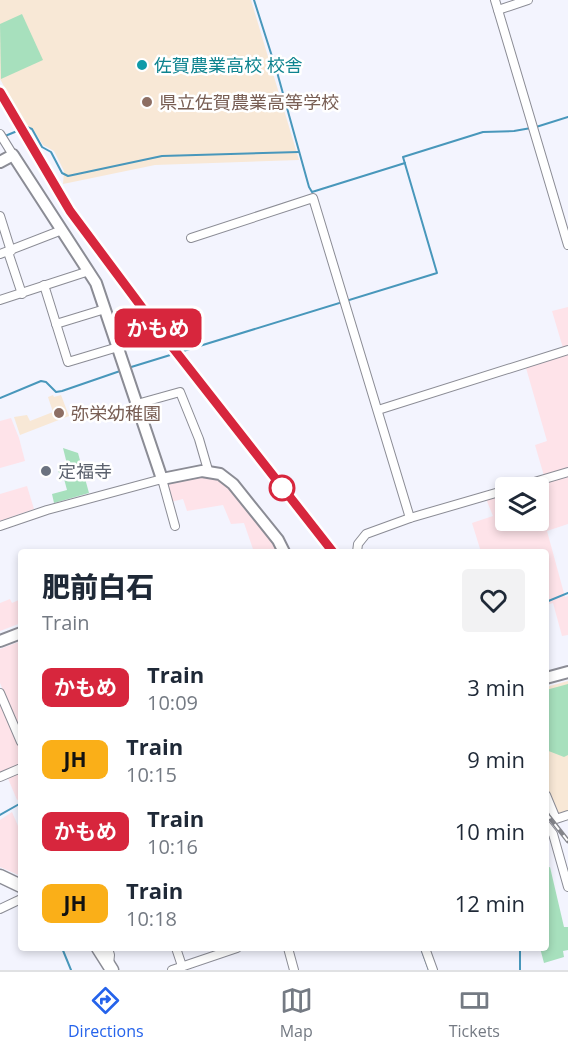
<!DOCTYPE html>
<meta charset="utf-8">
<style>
:root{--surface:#fff;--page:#f2f2f3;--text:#1f2937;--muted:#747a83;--line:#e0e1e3;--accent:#2563eb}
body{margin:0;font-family:"Open Sans","Noto Sans JP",sans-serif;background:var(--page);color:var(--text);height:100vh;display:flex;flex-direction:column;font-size:22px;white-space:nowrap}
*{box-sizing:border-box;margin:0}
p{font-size:20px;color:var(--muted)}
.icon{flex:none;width:33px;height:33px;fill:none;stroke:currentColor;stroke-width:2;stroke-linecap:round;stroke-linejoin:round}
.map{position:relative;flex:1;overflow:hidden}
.side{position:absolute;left:18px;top:549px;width:531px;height:402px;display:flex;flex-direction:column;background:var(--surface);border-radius:6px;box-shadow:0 3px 9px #0003}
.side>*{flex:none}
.badge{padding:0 12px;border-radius:9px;font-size:21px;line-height:39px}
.buttons{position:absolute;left:495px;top:477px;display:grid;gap:12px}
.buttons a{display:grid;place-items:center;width:54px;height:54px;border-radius:6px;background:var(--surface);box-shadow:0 3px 9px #0003;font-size:30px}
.map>.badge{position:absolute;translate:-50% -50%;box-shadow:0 0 0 3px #fff}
.round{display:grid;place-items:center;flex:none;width:63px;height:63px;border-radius:6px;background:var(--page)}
.overview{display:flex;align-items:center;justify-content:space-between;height:102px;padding:0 24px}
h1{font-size:28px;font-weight:800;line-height:45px}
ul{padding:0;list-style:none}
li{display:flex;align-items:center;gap:18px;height:72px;padding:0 24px}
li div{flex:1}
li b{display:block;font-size:22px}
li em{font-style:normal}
li .badge{min-width:66px;font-weight:700;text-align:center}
.menu{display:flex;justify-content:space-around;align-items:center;height:84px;border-top:2px solid var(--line);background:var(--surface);font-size:16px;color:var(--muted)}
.menu a{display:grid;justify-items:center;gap:3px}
.menu .selected{color:var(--accent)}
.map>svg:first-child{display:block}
</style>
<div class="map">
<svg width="568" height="970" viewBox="0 0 568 970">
<rect width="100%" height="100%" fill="#f3f4fe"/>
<g fill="#fee3e9">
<polygon points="568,307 568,524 547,531 565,597 568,596 568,635 562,636 553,603 546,605 546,552 481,552 472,523 493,516 484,494 505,488 506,520 538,520 538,488 507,487 544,476 535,445 547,441 524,361 563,348 552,311"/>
<polygon points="11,418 19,438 25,461 0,468 0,421"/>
<polygon points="203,475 222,478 278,548 263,552 254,552 244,523 231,524 223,505 187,511 183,499 171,502 165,483"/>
<polygon points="27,486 34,509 0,521 0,494"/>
<polygon points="10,599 12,603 21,599 21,623 0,631 0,603"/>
<polygon points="21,641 21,734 0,683 0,649"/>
<polygon points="0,704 21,752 21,798 17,800 7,776 0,773"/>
<polygon points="12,812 21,833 21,876 0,867 0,820"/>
</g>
<g fill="#f8e8d6">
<polygon points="0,0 251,0 299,160 155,165 63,184 64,171 54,151 43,145 33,129 26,126 0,79"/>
<polygon points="53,395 54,397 61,395 69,416 20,435 14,417 27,415 30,421 53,412 48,397"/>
<polygon points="568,681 568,813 558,816 552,804 546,783 546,687"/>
</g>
<g fill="#a7e0bd">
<polygon points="22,14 43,60 1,79 0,24"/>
<polygon points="63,448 78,453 89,493 54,503 52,494 67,490 63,475 60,476 57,467 67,464"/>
<polygon points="568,684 568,755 564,757 546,750 546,690"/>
<polygon points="550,867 564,927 568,927 568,950 563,951 564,957 544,963 540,948 546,948 546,868"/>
</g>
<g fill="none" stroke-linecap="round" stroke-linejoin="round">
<g stroke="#4897bb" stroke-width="2">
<polyline points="254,0 277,72 309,187 312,192 405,163"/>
<polyline points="536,127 568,117"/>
<polyline points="5,136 27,127 32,129 42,147 51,152 62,173 68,176 162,156 299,152"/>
<polyline points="128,368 437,273 403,157 483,132 514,131 531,128"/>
<polyline points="0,398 41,381 46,382 56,392 62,391 123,370"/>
<polyline points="546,602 568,593"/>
<polyline points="0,815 21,803"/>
<polyline points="62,948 71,970"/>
<polyline points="421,948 429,970"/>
<polyline points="520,948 520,970"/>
</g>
<defs>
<g id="minor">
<polyline points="495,0 568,245"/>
<polyline points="498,10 528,0"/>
<polyline points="0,134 13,155"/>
<polyline points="0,216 11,251"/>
<polyline points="191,238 313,198 410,518"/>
<polyline points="8,252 22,294"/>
<polyline points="0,254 62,230"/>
<polyline points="44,285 68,362 118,347"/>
<polyline points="0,300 89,271"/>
<polyline points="56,324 105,309"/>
<polyline points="137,404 180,392 199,439 208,470"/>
<polyline points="378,410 568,350"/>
<polyline points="514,488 568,472"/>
<polyline points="0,526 47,510 162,479 175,526"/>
<polyline points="357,552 358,544 366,534 410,518 506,490"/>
<polyline points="0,693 21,742"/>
<polyline points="0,777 21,768"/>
<polyline points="546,795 556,819 568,815"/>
<polyline points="546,825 553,834 568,887"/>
<polyline points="0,909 21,899"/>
<polyline points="108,948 110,955 109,964"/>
<polyline points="176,948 182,966"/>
<polyline points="288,948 294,970"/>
<polyline points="425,948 433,970"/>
<polyline points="172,970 237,948"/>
</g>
<g id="major">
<polyline points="0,162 13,155 96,283 162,479 202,471 220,474 233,484 278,540 284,552"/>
<polyline points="0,641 21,633"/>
<polyline points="546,678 568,672"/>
</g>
<g id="highway">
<polyline points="0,876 21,886"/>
<polyline points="98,948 112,970"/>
</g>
</defs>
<use href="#minor" stroke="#8b8c95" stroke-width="10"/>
<use href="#major" stroke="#8b8c95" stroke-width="14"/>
<use href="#highway" stroke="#8b8c95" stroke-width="15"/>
<use href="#minor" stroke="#fff" stroke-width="8"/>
<use href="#major" stroke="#fff" stroke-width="10"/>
<use href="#highway" stroke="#fff" stroke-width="12"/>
<defs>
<g id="rail">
<polyline points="0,92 70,211 155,325 333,552"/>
<polyline points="546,813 568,841"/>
</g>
</defs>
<use href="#rail" stroke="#85868c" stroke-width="4.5"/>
<use href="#rail" stroke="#fff" stroke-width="2" stroke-dasharray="7" stroke-linecap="butt"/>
</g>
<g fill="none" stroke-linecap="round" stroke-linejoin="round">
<defs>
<polyline id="line" points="0,92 70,211 155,325 333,552"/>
</defs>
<use href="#line" stroke="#fff" stroke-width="14"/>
<use href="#line" stroke="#d7263d" stroke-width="9"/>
</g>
<circle fill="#0f9aa8" stroke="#fff" stroke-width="2" cx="142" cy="65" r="6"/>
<g fill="#8d6e63" stroke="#fff" stroke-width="2">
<circle cx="147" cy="102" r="6"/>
<circle cx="59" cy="413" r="6"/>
</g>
<circle fill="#6b7280" stroke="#fff" stroke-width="2" cx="46" cy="471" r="6"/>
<circle fill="#fff" stroke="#d7263d" stroke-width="3" cx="282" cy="488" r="12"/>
<g text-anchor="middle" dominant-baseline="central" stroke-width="5" stroke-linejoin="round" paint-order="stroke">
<g font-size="18" fill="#0d838f" stroke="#fff" text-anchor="start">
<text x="154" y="65">佐賀農業高校 校舎</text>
</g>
<g font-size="18" fill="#785e54" stroke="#fff" text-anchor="start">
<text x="159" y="102">県立佐賀農業高等学校</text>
<text x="71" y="413">弥栄幼稚園</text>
</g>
<g font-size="18" fill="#5b616d" stroke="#fff" text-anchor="start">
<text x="58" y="471">定福寺</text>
</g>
</g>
</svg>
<div class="buttons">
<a><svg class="icon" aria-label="layers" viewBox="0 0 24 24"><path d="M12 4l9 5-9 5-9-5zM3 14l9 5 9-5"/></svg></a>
</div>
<b class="badge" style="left:158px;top:328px;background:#d7263d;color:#fff">かもめ</b>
<section class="side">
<div class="overview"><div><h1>肥前白石</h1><p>Train</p></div><a class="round"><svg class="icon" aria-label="heart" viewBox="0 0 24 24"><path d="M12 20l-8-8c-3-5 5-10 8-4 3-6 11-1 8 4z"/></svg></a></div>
<ul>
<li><span class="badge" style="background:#d7263d;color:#fff">かもめ</span><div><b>Train</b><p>10:09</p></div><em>3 min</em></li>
<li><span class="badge" style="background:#faaf18;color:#111">JH</span><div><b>Train</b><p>10:15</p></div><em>9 min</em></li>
<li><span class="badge" style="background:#d7263d;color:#fff">かもめ</span><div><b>Train</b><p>10:16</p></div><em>10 min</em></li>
<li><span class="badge" style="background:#faaf18;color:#111">JH</span><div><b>Train</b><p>10:18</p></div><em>12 min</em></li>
</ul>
</section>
</div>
<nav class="menu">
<a class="selected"><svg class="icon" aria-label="directions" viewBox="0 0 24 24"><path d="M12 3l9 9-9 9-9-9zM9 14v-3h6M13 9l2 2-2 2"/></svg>Directions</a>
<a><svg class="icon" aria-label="map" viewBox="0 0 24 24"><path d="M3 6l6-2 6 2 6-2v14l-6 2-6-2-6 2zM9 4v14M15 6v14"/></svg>Map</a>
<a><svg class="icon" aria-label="tickets" viewBox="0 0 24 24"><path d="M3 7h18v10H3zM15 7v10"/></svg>Tickets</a>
</nav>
